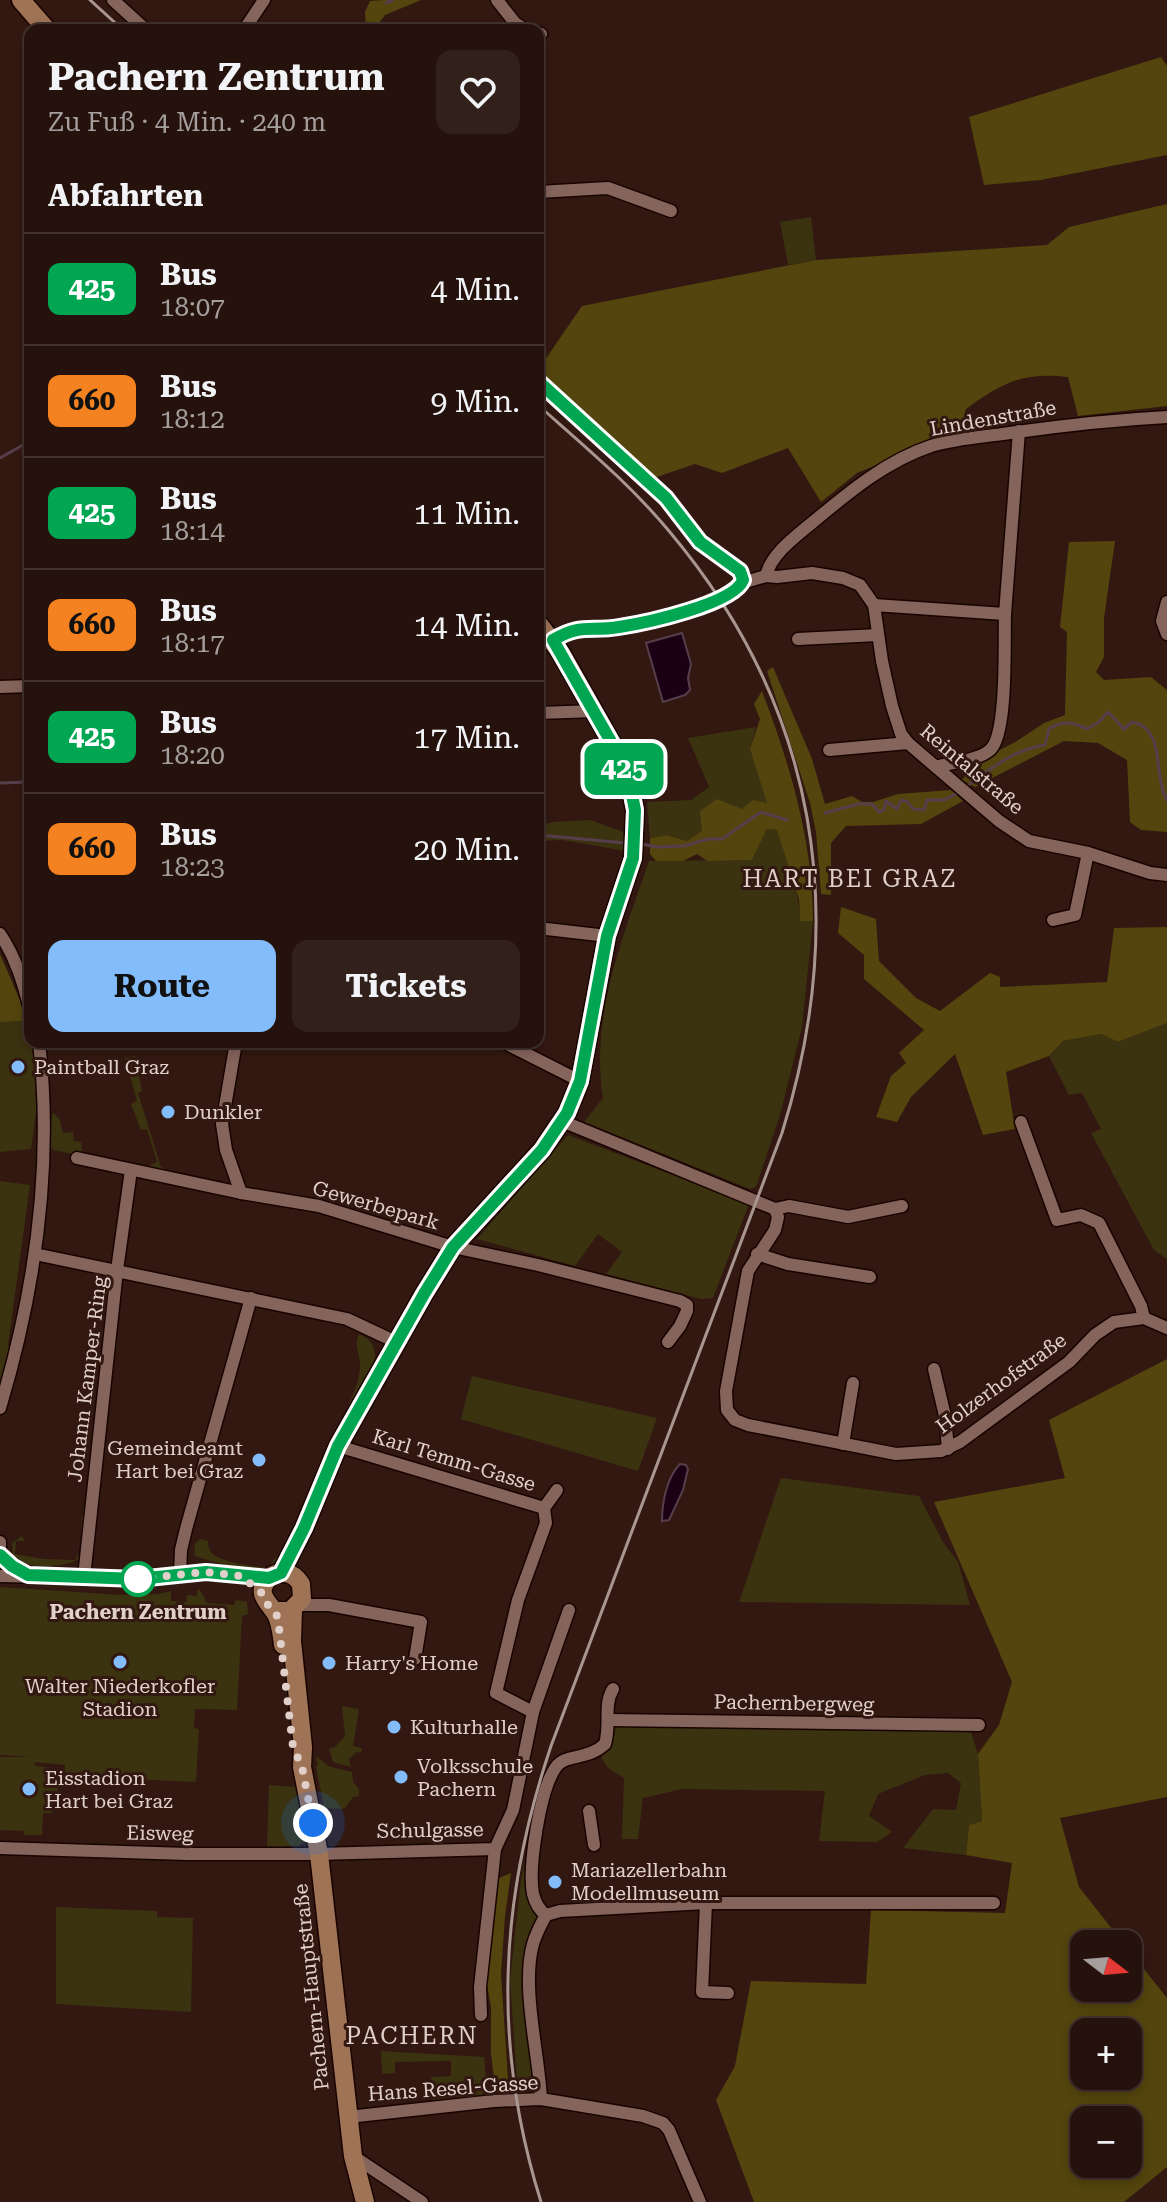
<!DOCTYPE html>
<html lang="de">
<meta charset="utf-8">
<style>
:root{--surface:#26120d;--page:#32201b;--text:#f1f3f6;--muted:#a49e9d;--line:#42322e;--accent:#82bcfa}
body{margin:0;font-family:"Roboto Serif",serif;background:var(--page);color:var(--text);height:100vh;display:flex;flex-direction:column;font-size:30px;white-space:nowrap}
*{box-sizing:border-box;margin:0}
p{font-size:26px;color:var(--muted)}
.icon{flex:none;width:44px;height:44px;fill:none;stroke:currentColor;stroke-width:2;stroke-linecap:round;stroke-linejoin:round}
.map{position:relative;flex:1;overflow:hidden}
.details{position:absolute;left:24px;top:24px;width:520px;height:1024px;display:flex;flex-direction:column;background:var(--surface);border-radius:16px;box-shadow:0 4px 12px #0003,0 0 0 2px var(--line)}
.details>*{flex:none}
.badge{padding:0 16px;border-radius:12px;font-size:28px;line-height:52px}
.needle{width:52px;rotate:106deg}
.controls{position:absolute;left:1070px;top:1930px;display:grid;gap:16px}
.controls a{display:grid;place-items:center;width:72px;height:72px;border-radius:16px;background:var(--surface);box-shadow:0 4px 12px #0003,0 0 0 2px var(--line);font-size:40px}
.you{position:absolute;width:40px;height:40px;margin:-20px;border:6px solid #fff;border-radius:50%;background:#1a73e8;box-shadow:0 0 0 12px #1a73e833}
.map>.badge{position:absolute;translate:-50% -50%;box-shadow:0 0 0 4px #fff}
h2{padding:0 24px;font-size:30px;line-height:72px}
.round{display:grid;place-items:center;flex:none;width:84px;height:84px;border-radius:16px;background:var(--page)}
.headline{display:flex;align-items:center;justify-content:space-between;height:136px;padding:0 24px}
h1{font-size:38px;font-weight:700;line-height:60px}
.cta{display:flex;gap:16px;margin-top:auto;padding:16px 24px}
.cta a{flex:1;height:92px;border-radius:16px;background:var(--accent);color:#111;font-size:32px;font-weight:700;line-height:92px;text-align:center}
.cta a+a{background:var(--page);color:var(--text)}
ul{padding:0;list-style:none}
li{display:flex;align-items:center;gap:24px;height:112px;padding:0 24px;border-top:2px solid var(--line)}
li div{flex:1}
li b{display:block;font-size:30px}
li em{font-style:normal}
li .badge{min-width:88px;font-weight:700;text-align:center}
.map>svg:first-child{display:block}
</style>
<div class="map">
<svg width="1167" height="2202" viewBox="0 0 1167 2202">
<rect width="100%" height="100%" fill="#321811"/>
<g fill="#3b3210">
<polygon points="811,217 816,260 788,265 780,222"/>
<polygon points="756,727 750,749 768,803 742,809 687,841 667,835 650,838 647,802 691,800 709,787 688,738"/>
<polygon points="590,820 627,833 625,851 563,840 538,841 538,826 553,822"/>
<path d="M767,829L777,830C788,860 799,888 800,921H813L802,1027L780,1115L756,1187L750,1189L584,1122L603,1098C590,1017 623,937 649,861L752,860Z"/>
<polygon points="29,1021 30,1042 32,1042 39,1091 31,1149 0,1152 0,1022"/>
<polygon points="1167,1023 1167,1259 1154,1250 1091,1133 1101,1129 1082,1093 1069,1095 1049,1056 1063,1041 1101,1034 1118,1042"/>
<polygon points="135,1056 142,1091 138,1093 161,1167 164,1168 168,1173 151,1168 150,1165 157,1162 147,1129 141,1130 131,1104 137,1101 125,1058"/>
<polygon points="54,1113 60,1120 63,1133 73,1132 74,1141 81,1142 82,1153 94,1158 53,1150 49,1145 52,1114"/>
<polygon points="568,1135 749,1204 713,1298 701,1299 606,1274 622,1252 598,1234 575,1266 477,1239"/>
<polygon points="0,1181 30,1185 8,1345 12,1347 0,1388"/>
<path d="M359,1334C394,1348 362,1389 350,1411L347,1410C352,1396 360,1381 360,1365C360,1354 353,1344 359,1334Z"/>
<polygon points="472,1376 657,1418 638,1471 461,1419"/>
<polygon points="781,1478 919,1496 943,1542 958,1562 970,1605 739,1602"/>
<path d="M85,1515L80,1558C65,1568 28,1571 13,1556L12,1543L22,1536L25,1541H16L15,1554L44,1559L75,1560L80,1552L82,1516Z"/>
<path d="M200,1539L208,1541C208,1545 209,1551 212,1553C219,1561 259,1569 268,1567L278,1555L282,1556C278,1562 276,1567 269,1569C258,1573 204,1561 194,1555L195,1544Z"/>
<polygon points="0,1587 122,1595 158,1594 171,1591 171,1601 186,1602 187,1595 197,1596 197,1590 200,1590 207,1603 234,1605 236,1600 247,1602 248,1614 242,1616 237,1710 195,1709 194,1728 199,1729 196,1782 65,1776 65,1765 35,1762 35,1766 46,1767 46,1777 58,1778 57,1801 53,1801 52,1813 43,1813 42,1835 24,1835 24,1831 0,1830 0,1757 31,1757 0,1755"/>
<polygon points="342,1706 359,1709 353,1746 362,1748 361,1753 357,1752 349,1759 351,1767 333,1762 329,1749 335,1747 345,1736"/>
<polygon points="617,1723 971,1732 978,1754 982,1821 969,1825 966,1855 903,1848 933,1809 956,1810 961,1783 948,1773 925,1775 878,1794 869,1816 892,1832 877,1842 819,1841 825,1791 682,1789 643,1798 638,1839 622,1839 624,1778 608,1768 601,1757 612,1745"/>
<polygon points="316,1756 328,1766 352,1772 353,1782 359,1789 359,1796 353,1797 344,1809 324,1808 316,1766 318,1765"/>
<polygon points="269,1785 297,1787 308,1838 299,1846 267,1847"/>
<polygon points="537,1804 531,1901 537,1920 530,1939 536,2086 521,2094 521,2085 517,2082 510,1979 521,1880"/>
<polygon points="56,1907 157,1911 157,1917 193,1918 191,2012 56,2004"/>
<polygon points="381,2051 484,2057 487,2093 484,2098 433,2101 431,2077 451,2076 451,2061 395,2062 395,2073 382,2074"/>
</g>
<g fill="#53450d" fill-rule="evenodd">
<polygon points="384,0 421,0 385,15 374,30 366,26 365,12 370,1"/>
<polygon points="1161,57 1167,66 1167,155 1041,180 984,185 969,117"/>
<path d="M1167,204V406L1078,416L1068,377C1022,372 1002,383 966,409L961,430L857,473L821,502L788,448L722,473L695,464L642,482L538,392V370L582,306L816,260L1047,245L1069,227Z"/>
<polygon points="1115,541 1104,618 1104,657 1096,672 1104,680 1151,677 1167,690 1167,832 1141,830 1130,822 1127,760 1098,743 1064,741 975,787 962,780 975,763 1017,741 1044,723 1065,715 1067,632 1060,627 1069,542"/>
<polygon points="773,667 812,759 825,804 852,796 862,802 873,802 898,794 951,790 963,801 921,824 846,826 831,843 831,895 821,894 816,832 810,803 767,671"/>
<path d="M762,691C790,765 813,840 813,921H800L799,899L777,830L767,829L752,860L707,861L697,854L683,861H656L650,854V838L667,835L687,841L702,831L700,811L717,799L742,809L753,800L767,803L750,749L760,719L754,704Z"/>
<polygon points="841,907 876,919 879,961 916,998 940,1011 990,973 1000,977 1000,987 1107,982 1114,928 1167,927 1167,1023 1118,1042 1101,1034 1063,1041 1049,1056 1006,1072 1015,1129 983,1135 955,1054 911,1097 897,1122 876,1117 891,1076 906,1063 899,1053 924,1030 864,979 864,955 838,933"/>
<polygon points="0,954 29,1021 0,1022"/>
<path d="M1167,1359V1797L1060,1818L1079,1887L1124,1944H1084V1988H1128V1949L1167,1998V2167L1124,2202H754L716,2100L735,2066L751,1981L866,1984L871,1910L1005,1913L1012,1863L966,1855L969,1825L982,1821L978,1754L999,1725L1012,1682L934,1502L1065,1478L1049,1420ZM1084,2032H1128V2076H1084ZM1084,2120H1128V2164H1084Z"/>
<polygon points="511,1873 505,1916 501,1974 509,2094 496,2094 491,2054 491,2007 487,1985 499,1878"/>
</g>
<g fill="#1b0015" stroke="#563e4b" stroke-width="2">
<polygon points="682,633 691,664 688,678 690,690 685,695 663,702 646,643"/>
<path d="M680,1464L686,1465L688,1469L683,1490L669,1520L662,1521C662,1502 667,1477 680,1464Z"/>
</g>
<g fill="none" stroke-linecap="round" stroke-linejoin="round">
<g stroke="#563e4b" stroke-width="3">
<polyline points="386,3 393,0"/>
<polyline points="0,458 30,441"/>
<polyline points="0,783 30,782"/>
<path d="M966,787C991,768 1013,750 1045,745L1049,729C1062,720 1073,722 1087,729L1099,722L1108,712L1124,729L1132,722C1167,729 1152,774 1167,800"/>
<polyline points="825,813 858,804 872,804 879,812 884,810 886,801 897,809 901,800 908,802 913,809 924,810 927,800 944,800 960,792"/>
<polyline points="538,835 626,843"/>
<polyline points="642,844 657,847 684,846 708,839 722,839 761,812 787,820"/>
</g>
<defs>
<g id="minor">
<polyline points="113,0 146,30"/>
<polyline points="497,0 515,23 526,30"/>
<polyline points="244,30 264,0"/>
<polyline points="538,33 541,34"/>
<polyline points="538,192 608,188 671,211"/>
<polyline points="538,381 666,498 700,542 740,571 742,583"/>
<path d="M766,576C771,554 796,536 813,522C849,492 886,461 931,446C954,439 979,437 1003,434C1058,426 1112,420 1167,417"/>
<polyline points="1167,602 1162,621 1167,634"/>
<polyline points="874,605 1005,614 1019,431"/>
<polyline points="798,639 878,635"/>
<polyline points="553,640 575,629 623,627 709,604 732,594 742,583 766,576 777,577 812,573 843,578 860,585 874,605 882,661 892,706 901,734 908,743 999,821 1029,841 1088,853 1150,873 1167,875"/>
<polyline points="0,687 30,686"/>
<polyline points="538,713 596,711"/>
<polyline points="829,750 908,743"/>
<path d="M936,767C952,762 977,761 990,750C1008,735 1004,640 1005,614"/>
<polyline points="1053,920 1075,915 1088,853"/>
<polyline points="538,928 607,936"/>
<path d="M0,934C16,958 23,982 30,1009"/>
<polyline points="236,1042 222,1124 226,1150 241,1193"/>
<polyline points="509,1045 580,1081"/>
<polyline points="562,1121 775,1209 778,1217 775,1230 748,1271 726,1391 727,1410 735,1420 748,1425 896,1454 941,1451 960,1442 1069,1362 1095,1335 1114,1322 1144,1318 1167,1328"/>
<polyline points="1021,1122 1057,1220 1081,1215 1099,1223 1141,1306 1144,1318"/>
<polyline points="77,1158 241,1193 319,1206 453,1247 538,1265 680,1301 687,1305 687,1311 680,1326 668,1342"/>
<polyline points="775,1209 789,1206 848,1217 902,1206"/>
<polyline points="35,1254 347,1319 396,1342"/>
<polyline points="757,1254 788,1264 870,1277"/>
<polyline points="934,1369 945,1416 948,1449"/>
<path d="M0,1408C35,1291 53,1164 39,1042"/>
<polyline points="843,1444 853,1383"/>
<polyline points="338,1446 544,1508 546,1523 518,1600 496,1693 533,1712"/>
<polyline points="544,1508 557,1490"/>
<polyline points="0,1542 0,1551"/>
<polyline points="0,1555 28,1575"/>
<polyline points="180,1574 181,1550 186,1529 251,1298"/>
<polyline points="0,1576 138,1579 206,1572 269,1578"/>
<polyline points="84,1577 117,1270 131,1170"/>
<polyline points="299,1605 329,1605 421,1622 415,1659"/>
<polyline points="609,1720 979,1725"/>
<polyline points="589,1811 594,1845"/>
<polyline points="0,1848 187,1854 319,1854 495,1849 513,1810 533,1712 569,1610"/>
<polyline points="706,1903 702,1992 728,1993"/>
<polyline points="546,1915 560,1911 706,1903 994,1903"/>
<path d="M546,1915C539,1910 535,1902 533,1894C528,1867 540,1789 556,1767C566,1753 587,1761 605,1744C611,1725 603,1705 613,1689"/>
<polyline points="481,2015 480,1987 495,1849"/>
<path d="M541,2099C539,2054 521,1987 533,1944C536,1934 541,1924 546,1915"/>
<polyline points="348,2117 494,2101 541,2099 643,2116 663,2123 669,2130 700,2202"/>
<polyline points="353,2156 422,2202"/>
</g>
<g id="secondary">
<polyline points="21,0 47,30"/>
<polyline points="281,1573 304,1528 338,1446 424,1294 453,1247 542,1150 567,1113 580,1081 607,936 633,858 635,810 629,780 618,754 561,653 538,623"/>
<polyline points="293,1610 292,1641 303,1747 302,1767 319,1854 353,2156 365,2202"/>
<path d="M275,1611H290L302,1599L301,1584C297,1578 293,1574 286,1573C279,1572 272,1574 268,1579C253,1596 274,1605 278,1619C281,1627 282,1636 283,1645"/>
</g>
</defs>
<use href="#minor" stroke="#190301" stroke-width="15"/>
<use href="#secondary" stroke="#190301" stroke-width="21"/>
<use href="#minor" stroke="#84645b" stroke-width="12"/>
<use href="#secondary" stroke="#9f7355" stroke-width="18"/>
<g stroke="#aa9690" stroke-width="3">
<polyline points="90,0 123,30"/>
<path d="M538,405C583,445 630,484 669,531C818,708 850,915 782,1133L551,1746C499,1901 492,2045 541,2202"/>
</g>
</g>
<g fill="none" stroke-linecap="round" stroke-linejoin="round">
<defs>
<path id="line" d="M0,1555L12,1566L28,1575L138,1579L206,1572L269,1578L281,1573L304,1528L338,1446L424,1294L453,1247L542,1150L567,1113L580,1081L607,936L633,858L635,810L629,780L618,754L553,640C581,623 590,632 619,627C645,623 734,604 743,580L740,571L700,542L666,498L538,381"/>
</defs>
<use href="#line" stroke="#fff" stroke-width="18"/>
<use href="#line" stroke="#00a651" stroke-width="12"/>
<polyline stroke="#e1cfca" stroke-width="8" stroke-dasharray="0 14.4" points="138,1579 206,1572 241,1576 263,1594 266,1603 275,1611 278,1619 293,1747 302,1767 313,1823"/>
</g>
<g fill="#82bcfa" stroke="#321811" stroke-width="3">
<circle cx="18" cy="1067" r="8"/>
<circle cx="168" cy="1112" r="8"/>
<circle cx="259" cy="1460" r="8"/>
<circle cx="120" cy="1662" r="8"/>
<circle cx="329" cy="1663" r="8"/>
<circle cx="394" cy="1727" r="8"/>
<circle cx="401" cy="1777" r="8"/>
<circle cx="29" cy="1789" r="8"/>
<circle cx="555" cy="1882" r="8"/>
</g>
<circle fill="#fff" stroke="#00a651" stroke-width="4" cx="138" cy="1579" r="16"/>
<g text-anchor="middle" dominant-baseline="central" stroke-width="6" stroke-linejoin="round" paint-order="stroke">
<g font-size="20" fill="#e1cfca" stroke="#321811">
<text transform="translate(993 418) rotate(-10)">Lindenstraße</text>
<text transform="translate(972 769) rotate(40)">Reintalstraße</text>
<text transform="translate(376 1205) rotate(16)">Gewerbepark</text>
<text transform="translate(87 1379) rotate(-83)">Johann Kamper-Ring</text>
<text transform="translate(1001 1383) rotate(-36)">Holzerhofstraße</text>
<text transform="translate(454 1460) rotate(17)">Karl Temm-Gasse</text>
<text transform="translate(794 1703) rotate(1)">Pachernbergweg</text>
<text transform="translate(430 1830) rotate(-1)">Schulgasse</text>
<text transform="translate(160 1833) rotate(1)">Eisweg</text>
<text transform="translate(311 1987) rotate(-96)">Pachern-Hauptstraße</text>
<text transform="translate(453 2088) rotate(-4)">Hans Resel-Gasse</text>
</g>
<g font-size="20" fill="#e1cfca" stroke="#321811" text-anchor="start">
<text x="34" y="1067">Paintball Graz</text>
<text x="184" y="1112">Dunkler</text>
<text x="243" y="1448" text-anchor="end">Gemeindeamt<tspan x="243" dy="23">Hart bei Graz</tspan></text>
<text x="345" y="1663">Harry's Home</text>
<text x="120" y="1686" text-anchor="middle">Walter Niederkofler<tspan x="120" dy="23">Stadion</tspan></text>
<text x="410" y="1727">Kulturhalle</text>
<text x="417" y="1766">Volksschule<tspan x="417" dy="23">Pachern</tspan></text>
<text x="45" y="1778">Eisstadion<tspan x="45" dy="23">Hart bei Graz</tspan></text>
<text x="571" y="1870">Mariazellerbahn<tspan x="571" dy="23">Modellmuseum</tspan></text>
</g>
<g font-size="20" font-weight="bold" fill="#e1cfca" stroke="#321811">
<text x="138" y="1612">Pachern Zentrum</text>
</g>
<g font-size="24" letter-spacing="2" fill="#e1cfca" stroke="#321811">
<text x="850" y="879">HART BEI GRAZ</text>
<text x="412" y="2036">PACHERN</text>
</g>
</g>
</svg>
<div class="controls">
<a><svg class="needle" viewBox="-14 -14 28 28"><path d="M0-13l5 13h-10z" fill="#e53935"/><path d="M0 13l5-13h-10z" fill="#a49e9d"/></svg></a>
<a>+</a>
<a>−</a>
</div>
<div class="you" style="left:313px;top:1823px"></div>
<b class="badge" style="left:624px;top:769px;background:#00a651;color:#fff">425</b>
<section class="details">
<div class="headline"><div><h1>Pachern Zentrum</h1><p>Zu Fuß · 4 Min. · 240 m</p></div><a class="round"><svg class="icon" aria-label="heart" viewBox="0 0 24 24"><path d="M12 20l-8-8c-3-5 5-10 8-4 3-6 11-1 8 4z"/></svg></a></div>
<h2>Abfahrten</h2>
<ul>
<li><span class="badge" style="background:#00a651;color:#fff">425</span><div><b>Bus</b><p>18:07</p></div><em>4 Min.</em></li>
<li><span class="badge" style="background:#f58220;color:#111">660</span><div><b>Bus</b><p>18:12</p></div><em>9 Min.</em></li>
<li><span class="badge" style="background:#00a651;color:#fff">425</span><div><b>Bus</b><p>18:14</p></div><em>11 Min.</em></li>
<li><span class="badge" style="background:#f58220;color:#111">660</span><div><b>Bus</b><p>18:17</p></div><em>14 Min.</em></li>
<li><span class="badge" style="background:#00a651;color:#fff">425</span><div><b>Bus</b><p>18:20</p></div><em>17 Min.</em></li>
<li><span class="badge" style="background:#f58220;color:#111">660</span><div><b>Bus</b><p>18:23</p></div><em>20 Min.</em></li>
</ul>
<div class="cta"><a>Route</a><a>Tickets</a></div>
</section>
</div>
